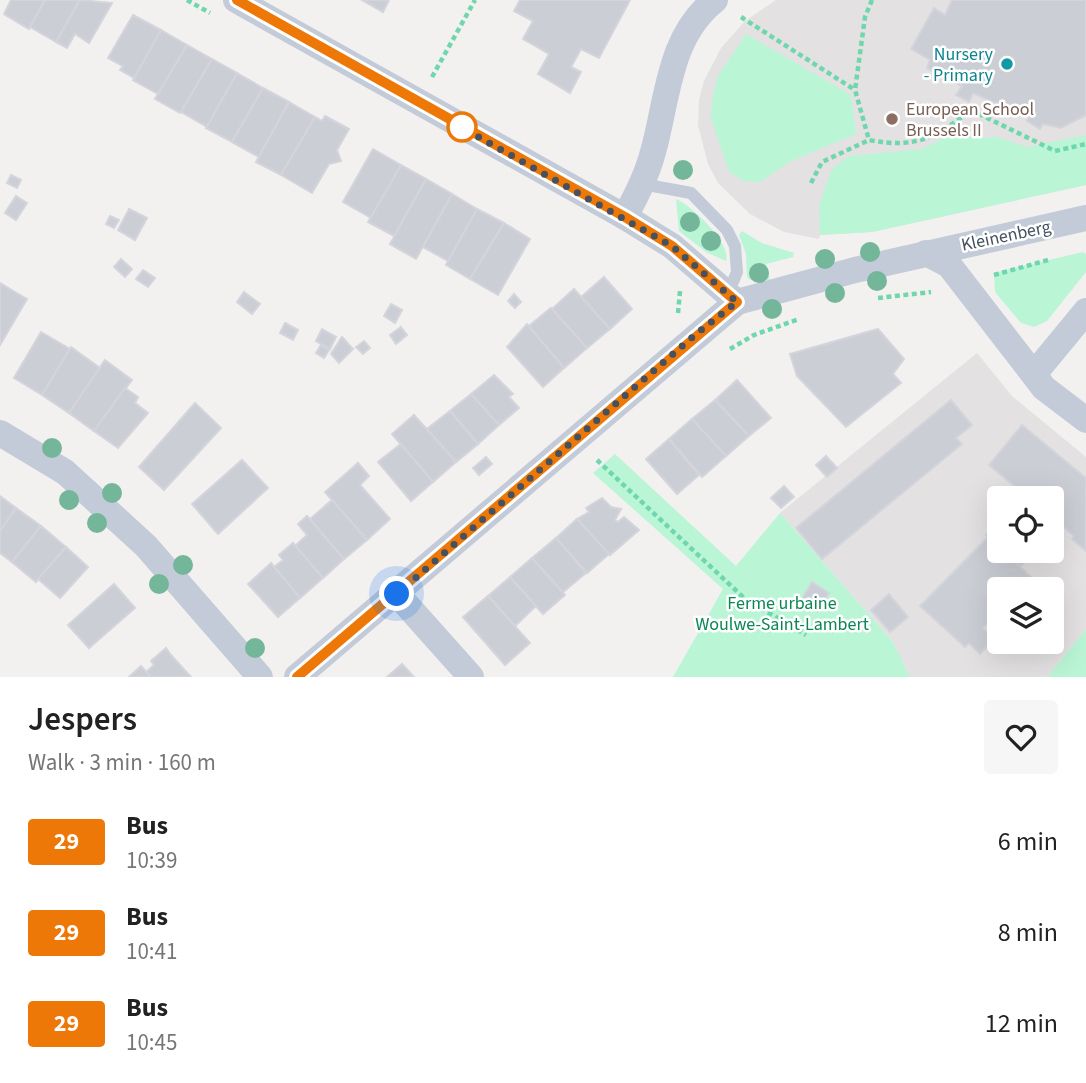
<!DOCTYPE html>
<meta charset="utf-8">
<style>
:root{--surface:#fff;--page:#f6f6f6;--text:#222;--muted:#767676}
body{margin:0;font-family:"Source Sans 3",sans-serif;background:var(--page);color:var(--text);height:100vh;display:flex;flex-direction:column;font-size:26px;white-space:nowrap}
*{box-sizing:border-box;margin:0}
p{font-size:23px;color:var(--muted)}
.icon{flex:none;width:38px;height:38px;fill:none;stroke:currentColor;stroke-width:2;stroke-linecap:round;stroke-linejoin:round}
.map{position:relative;height:677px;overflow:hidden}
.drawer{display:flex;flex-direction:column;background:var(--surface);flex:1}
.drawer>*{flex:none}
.badge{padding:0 14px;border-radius:5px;font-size:24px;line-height:46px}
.fabs{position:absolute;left:987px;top:486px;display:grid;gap:14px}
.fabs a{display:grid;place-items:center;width:77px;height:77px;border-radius:7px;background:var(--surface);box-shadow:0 7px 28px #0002;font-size:35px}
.you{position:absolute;width:35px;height:35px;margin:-18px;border:5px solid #fff;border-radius:50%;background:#1a73e8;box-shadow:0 0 0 10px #1a73e833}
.map>.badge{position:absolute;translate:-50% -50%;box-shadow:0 0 0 4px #fff}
.round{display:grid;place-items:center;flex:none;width:74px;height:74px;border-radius:7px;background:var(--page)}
.overview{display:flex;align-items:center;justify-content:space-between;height:119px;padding:0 28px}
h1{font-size:33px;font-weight:600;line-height:52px}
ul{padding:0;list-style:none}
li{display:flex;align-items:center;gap:21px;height:91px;padding:0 28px}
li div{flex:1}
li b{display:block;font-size:26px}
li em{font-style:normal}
li .badge{min-width:77px;font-weight:700;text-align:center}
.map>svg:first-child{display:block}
</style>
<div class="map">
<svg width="1086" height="677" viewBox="0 0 1086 677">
<rect width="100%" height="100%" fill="#f3f0f0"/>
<g fill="#e4e1e2" fill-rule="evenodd">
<polygon points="776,0 1086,0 1086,185 872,232 820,235 819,239 784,232 750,214 718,183 708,164 698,125 699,100 704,81 721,48 745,21"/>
<path d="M977,353L1012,396L1086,457V629L1047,677H910L893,642L780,513ZM999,499H1052V551H999ZM999,590H1052V642H999Z"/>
</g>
<g fill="#baf5d6">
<polygon points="746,34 851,95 856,134 791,161 760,182 744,181 729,172 711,119 712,99 718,76"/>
<polygon points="952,134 981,138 998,137 1027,147 1086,135 1086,185 872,232 820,235 819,207 825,187 832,169 849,156 922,149"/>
<path d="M676,199C692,206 731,243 726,261L706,252L679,231Z"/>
<polygon points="742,231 762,243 794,253 793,257 766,264 770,280 750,280 747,277 746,254 739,235"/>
<polygon points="1083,252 1086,254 1086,272 1047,321 1034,327 1021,323 995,292 994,273"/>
<polygon points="615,454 736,566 780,513 893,642 910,677 673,677 723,589 593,473"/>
<polygon points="1086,629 1086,677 1047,677"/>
</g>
<g fill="#ccced6" stroke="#d4d5dc" stroke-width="2">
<polygon points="11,0 45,0 29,29 4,14"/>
<polygon points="45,0 80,0 56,42 30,27"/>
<polygon points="80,0 112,3 89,43 75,34 67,48 56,42"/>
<polygon points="362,0 389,0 383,12"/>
<polygon points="520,0 630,0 599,58 581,49 571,67 581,72 570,93 538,74 549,54 523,39 533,21 514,11"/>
<polygon points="952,0 1086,0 1086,115 1061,128 1043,124 1040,129 1027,121 1033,111 1023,106 995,103 973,93 969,102 956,95 962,86 927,68 930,60 911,49 934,8 945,15"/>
<polygon points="133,15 161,30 134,78 120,70 123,66 108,58"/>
<polygon points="161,30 187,45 158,94 133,80"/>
<polygon points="187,45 212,59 180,113 155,99"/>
<polygon points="212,59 237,73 207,127 181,112"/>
<polygon points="237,73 263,88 232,142 206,128"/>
<polygon points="263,88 289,102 259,157 232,142"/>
<polygon points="289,102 315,117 281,175 256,162"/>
<polygon points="325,116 349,129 337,150 341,161 329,164 312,193 281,175 315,117 322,121"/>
<polygon points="373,149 401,165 371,218 343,202"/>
<polygon points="401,165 426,179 394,236 368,222"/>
<polygon points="11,175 21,180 17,188 7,183"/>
<polygon points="426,179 452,194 416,259 390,244"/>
<polygon points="452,194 477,209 448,261 423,247"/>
<polygon points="16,196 27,203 16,220 5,213"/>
<polygon points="129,209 147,218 135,240 118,230"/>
<polygon points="477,209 504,223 470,279 446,265"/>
<polygon points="110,216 119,220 114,228 106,224"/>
<polygon points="504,223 530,239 498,295 470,279"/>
<polygon points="121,259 132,269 125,277 114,267"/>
<polygon points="143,270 155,278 148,287 136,279"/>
<polygon points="604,277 632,309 610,329 581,297"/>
<polygon points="0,283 27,299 0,345"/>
<polygon points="574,289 610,329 587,348 552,309"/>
<polygon points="244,292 260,304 252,314 237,302"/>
<polygon points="514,294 521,302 515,308 508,301"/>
<polygon points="391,304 402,310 395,323 384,316"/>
<polygon points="551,308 587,348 564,368 529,326"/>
<polygon points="285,323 298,330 293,340 280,333"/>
<polygon points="527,324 564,368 543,387 507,347"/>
<polygon points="401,327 407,335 396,344 390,335"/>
<polygon points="322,329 336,337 330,349 316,341"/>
<polygon points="878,329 904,359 893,374 901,383 846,427 797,376 790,354"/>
<polygon points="41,332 70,349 42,395 14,378"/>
<polygon points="342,337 353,349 339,363 331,354"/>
<polygon points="364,341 370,348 363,354 356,347"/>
<polygon points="321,345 329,350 324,358 316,353"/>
<polygon points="71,347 100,368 69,413 42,395"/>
<polygon points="105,360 132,380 94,431 69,413"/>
<polygon points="494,375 513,394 509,397 519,408 499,425 471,394"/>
<polygon points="737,380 771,418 749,436 715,400"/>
<polygon points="125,388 138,397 135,403 148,413 118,448 94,431"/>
<polygon points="471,394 499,425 478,444 450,411"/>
<polygon points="715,400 749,436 726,456 692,419"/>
<polygon points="951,400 972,425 956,438 962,444 822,559 796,528"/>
<polygon points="195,403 221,428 164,490 139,467"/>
<polygon points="450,411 478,444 456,462 427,429"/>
<polygon points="414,415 456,462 433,482 392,434"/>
<polygon points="692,419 726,456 702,477 669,439"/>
<polygon points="1022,425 1086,478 1086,551 1072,539 1074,536 1052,517 1052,499 1030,499 989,465"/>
<polygon points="669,439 699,475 677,494 646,459"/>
<polygon points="401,444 433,482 411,501 378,462"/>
<polygon points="826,456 837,468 827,477 816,465"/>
<polygon points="486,457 492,464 479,475 473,468"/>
<polygon points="242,460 268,488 218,534 192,504"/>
<polygon points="358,463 369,476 360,485 390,519 367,540 325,492"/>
<polygon points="784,486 794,497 781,508 771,498"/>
<polygon points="0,496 16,508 0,531"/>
<polygon points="602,498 611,507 621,509 615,520 618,522 624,517 639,530 610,555 577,519 589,512 586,508"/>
<polygon points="332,500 367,540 344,559 310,519"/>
<polygon points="16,508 41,526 12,562 0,553 0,531"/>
<polygon points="307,516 344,559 323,578 295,546 307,535 298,524"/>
<polygon points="577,519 609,554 587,573 556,538"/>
<polygon points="999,521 999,547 986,535"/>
<polygon points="41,526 66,547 36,582 12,562"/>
<polygon points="988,537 999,547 999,551 1004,551 1032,578 1021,590 999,590 999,612 983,628 994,639 980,654 969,643 965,647 920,606"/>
<polygon points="556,538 586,573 563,592 532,558"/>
<polygon points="293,543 323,578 300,598 274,567 283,560 279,555"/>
<polygon points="66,547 88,567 60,598 38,579"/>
<polygon points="1004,551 1034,551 1021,566"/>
<polygon points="532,558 565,595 543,614 510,577"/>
<polygon points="271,563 300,598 278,617 248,584"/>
<polygon points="510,577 536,606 515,626 488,596"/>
<polygon points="812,582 829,593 817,612 800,602"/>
<polygon points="114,584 135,608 89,648 68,625"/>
<polygon points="889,594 908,617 890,632 871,610"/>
<polygon points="488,596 530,643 505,665 463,617"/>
<polygon points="166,648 170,654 191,677 151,677 146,672 154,665 151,661"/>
<polygon points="402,664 414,677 387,677"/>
<polygon points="141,666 151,677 129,677"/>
</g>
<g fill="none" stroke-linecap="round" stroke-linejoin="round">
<g stroke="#6ed7ad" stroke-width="4.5" stroke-dasharray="5 3.5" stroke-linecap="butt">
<polyline points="187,0 210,13"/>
<path d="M872,0L865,17L855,90L869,140C915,149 935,138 971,110L1055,151L1086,144"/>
<polyline points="741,17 855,90"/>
<polyline points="432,77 475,0"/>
<polyline points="811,183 822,162 869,140"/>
<polyline points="994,275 1048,260"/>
<polyline points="878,298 931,292"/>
<polyline points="678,313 680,291"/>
<polyline points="730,349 754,335 799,319"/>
<polyline points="597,460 744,598 806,635"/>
</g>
<polyline stroke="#c2cbd7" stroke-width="12" points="642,184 691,193 727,230 735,246 737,272 728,294"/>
<g stroke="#c2cbd7" stroke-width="26">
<polyline points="236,0 625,217 672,246 737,302"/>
<path d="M625,217C636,196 647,175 653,152C668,99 668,37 715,0"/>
<polyline points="926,253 949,265 1044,388 1086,420"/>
<polyline points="1034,374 1086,311"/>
<polyline points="0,433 65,472 146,546 260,677"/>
<polyline points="397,594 471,677"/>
<polyline points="297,677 737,302 855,270 1086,218"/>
</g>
</g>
<g fill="#74b69a">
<circle cx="683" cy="170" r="10"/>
<circle cx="690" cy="222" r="10"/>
<circle cx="711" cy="241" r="10"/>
<circle cx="870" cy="252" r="10"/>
<circle cx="825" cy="259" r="10"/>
<circle cx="759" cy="273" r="10"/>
<circle cx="877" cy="281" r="10"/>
<circle cx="835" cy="293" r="10"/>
<circle cx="772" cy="309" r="10"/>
<circle cx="52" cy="448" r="10"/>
<circle cx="112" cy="493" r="10"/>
<circle cx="69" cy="500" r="10"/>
<circle cx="97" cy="523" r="10"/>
<circle cx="183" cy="565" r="10"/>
<circle cx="159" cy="584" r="10"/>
<circle cx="255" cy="648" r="10"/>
</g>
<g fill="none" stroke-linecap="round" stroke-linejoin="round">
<defs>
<polyline id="line" points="237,0 625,217 672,246 737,302 297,677"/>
</defs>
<use href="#line" stroke="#fff" stroke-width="16"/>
<use href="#line" stroke="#ed7807" stroke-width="10"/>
<polyline stroke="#465160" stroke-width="7" stroke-dasharray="0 12.6" points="397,594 696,334 737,302 672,246 452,122 462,127"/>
</g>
<circle fill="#0f9aa8" stroke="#fff" stroke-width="2.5" cx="1007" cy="64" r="7"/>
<circle fill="#8d6e63" stroke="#fff" stroke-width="2.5" cx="892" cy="119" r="7"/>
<circle fill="#fff" stroke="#ed7807" stroke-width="3.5" cx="462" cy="127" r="14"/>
<g text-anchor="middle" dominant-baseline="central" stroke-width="5" stroke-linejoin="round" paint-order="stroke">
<g font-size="18" fill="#0d838f" stroke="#fff" text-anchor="end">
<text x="993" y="54">Nursery<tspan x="993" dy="21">- Primary</tspan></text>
</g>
<g font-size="18" fill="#785e54" stroke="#fff" text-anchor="start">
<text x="906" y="109">European School<tspan x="906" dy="21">Brussels II</tspan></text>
</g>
<g font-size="18" fill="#465160" stroke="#fff">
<text transform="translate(1006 236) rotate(-12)">Kleinenberg</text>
</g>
<g font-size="18" fill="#0c8654" stroke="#fff">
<text x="782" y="603">Ferme urbaine<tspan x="782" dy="21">Woulwe-Saint-Lambert</tspan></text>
</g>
</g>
</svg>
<div class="fabs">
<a><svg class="icon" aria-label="locate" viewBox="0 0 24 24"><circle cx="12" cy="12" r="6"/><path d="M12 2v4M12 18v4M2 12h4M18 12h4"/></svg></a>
<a><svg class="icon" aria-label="layers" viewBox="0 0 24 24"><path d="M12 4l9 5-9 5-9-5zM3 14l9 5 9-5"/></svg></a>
</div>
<div class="you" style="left:397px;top:594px"></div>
</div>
<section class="drawer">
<div class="overview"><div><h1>Jespers</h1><p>Walk · 3 min · 160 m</p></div><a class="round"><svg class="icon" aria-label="heart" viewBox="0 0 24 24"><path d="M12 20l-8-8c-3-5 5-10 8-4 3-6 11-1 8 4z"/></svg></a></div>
<ul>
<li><span class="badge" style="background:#ed7807;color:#fff">29</span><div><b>Bus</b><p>10:39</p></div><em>6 min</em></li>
<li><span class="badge" style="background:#ed7807;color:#fff">29</span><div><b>Bus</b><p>10:41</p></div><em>8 min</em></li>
<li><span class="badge" style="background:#ed7807;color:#fff">29</span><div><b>Bus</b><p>10:45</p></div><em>12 min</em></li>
</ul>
</section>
